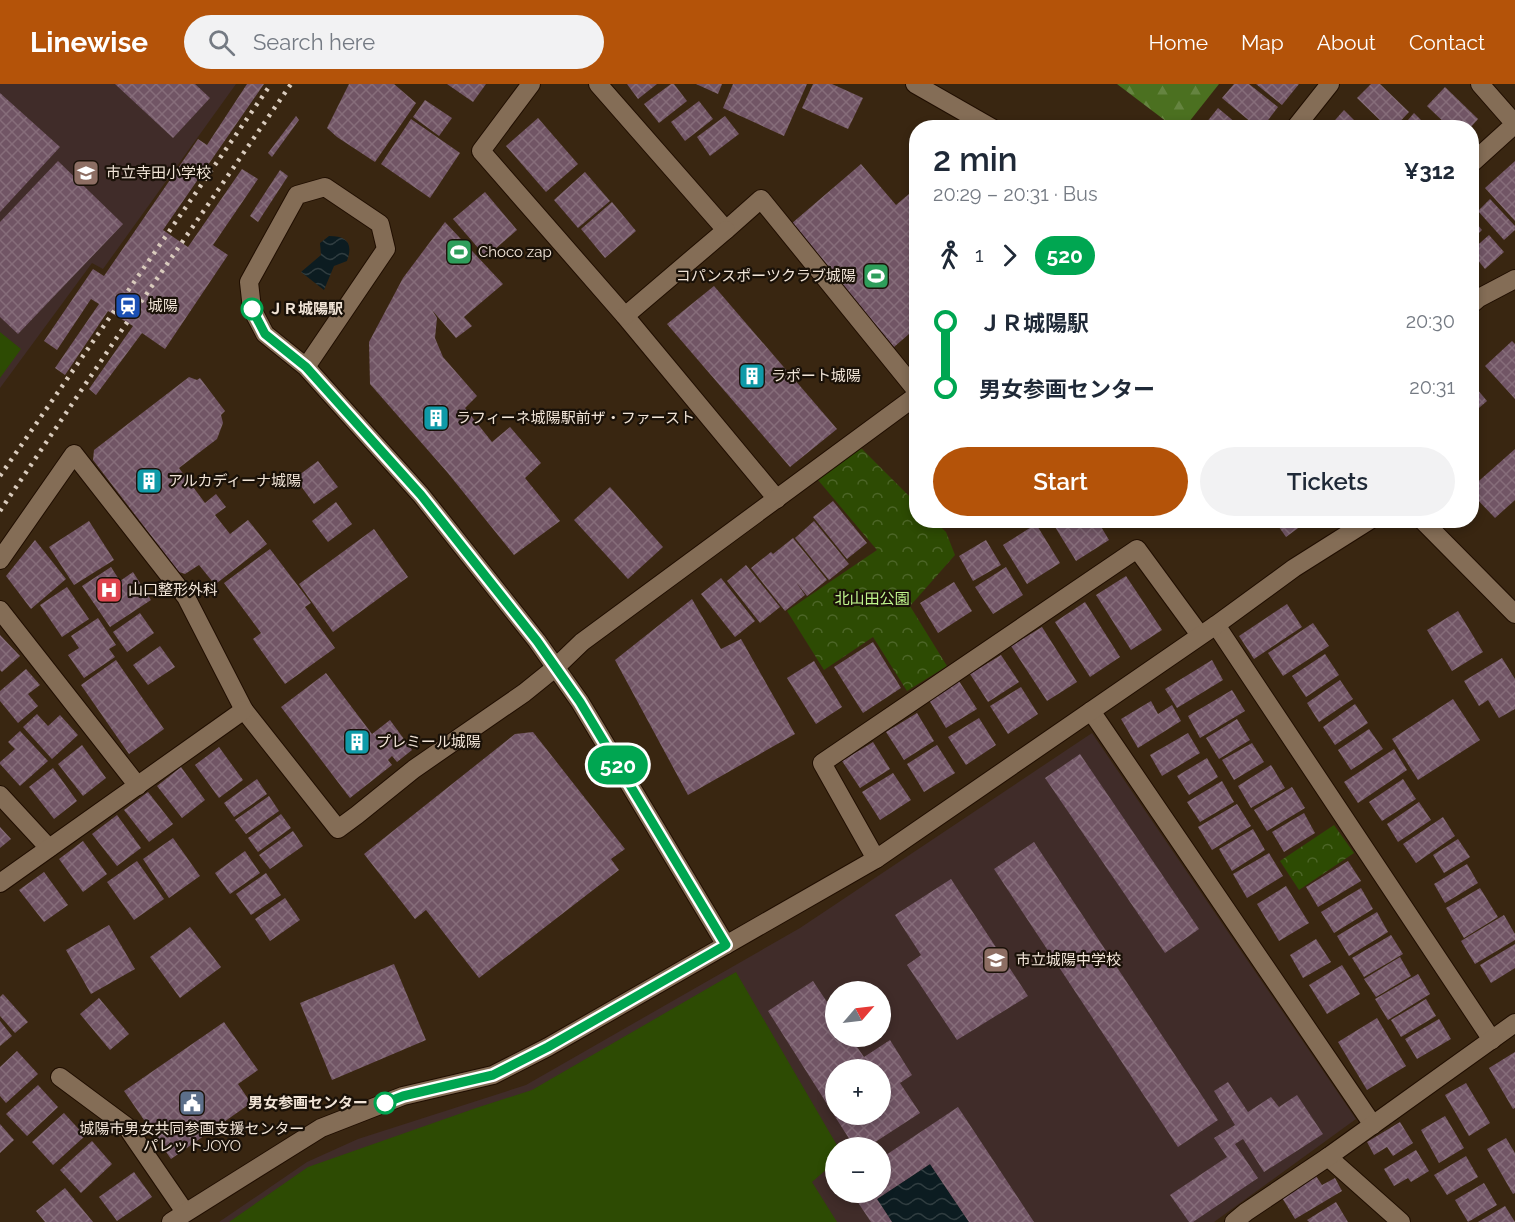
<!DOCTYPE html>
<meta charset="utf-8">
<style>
:root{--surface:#fff;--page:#f2f2f3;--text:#1f2937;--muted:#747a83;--accent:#b45309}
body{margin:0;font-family:Raleway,"Noto Sans JP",sans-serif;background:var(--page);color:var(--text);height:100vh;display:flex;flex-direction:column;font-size:22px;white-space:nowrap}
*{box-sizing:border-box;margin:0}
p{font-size:20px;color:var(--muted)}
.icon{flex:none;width:33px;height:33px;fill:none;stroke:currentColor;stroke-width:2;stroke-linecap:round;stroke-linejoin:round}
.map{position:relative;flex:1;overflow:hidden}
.sheet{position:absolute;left:909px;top:36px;width:570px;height:408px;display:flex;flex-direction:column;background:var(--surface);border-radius:24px;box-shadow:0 3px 9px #0003}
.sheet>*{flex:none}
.badge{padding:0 12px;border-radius:20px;font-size:21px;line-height:39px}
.needle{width:39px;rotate:62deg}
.buttons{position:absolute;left:825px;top:897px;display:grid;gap:12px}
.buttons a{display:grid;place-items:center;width:66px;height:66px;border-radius:50%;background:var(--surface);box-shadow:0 3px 9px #0003;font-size:30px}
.map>.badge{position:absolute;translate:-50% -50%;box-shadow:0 0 0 3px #fff}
.legs{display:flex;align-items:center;gap:9px;height:66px;padding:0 24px;font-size:20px}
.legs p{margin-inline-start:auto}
.headline{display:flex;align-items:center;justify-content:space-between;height:102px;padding:0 24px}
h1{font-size:33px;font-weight:600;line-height:45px}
.button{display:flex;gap:12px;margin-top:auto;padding:12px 24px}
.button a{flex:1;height:69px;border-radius:36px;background:var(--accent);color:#fff;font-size:24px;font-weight:600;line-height:69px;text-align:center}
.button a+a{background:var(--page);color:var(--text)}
ul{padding:0 24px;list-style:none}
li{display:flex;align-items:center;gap:21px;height:66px;font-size:22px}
li i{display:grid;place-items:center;width:9px;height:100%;margin:0 8px;background:currentColor}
li i::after{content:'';width:15px;height:15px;margin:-8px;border:4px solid;border-radius:50%;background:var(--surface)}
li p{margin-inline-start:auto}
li:first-child i{background:linear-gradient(#0000 50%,currentColor 0)}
li:last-child i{background:linear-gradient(currentColor 50%,#0000 0)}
header{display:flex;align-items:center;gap:36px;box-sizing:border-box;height:84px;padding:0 30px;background:var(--accent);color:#fff}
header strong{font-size:28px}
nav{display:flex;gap:33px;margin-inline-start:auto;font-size:21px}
.search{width:420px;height:54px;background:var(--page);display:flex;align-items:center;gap:15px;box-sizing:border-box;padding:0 21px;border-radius:33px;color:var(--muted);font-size:22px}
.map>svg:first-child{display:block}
</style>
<header>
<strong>Linewise</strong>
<div class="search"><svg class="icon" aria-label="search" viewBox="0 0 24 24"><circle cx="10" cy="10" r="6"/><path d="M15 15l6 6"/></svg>Search here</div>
<nav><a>Home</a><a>Map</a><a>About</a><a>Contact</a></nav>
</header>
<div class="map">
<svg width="1515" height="1138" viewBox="0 0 1515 1138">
<defs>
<pattern id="forest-firs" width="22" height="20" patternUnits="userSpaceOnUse" patternTransform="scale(1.5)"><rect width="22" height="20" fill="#4b7020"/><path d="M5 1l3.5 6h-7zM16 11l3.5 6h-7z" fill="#658440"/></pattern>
<pattern id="park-crowns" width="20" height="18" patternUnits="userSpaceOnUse" patternTransform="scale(1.5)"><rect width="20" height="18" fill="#2d4b03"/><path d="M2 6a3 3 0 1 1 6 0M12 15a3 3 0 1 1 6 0" fill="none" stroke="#4c6527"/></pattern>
<pattern id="water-waves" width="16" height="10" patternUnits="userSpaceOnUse" patternTransform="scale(1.5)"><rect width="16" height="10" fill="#0c1c21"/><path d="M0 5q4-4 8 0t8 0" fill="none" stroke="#303d40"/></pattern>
<pattern id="building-cross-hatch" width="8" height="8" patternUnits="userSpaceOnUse" patternTransform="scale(1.5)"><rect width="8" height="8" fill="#715565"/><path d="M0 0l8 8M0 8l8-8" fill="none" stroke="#866d7a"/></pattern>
</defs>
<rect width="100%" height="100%" fill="#392611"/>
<g fill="#402c29" fill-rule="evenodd">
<polygon points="0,0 236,0 103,185 92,179 0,304"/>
<path d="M1092,649L1356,1035L1214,1138H219L307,1078L358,1055L526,1001L800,844ZM836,908H880V952H836ZM836,986H880V1030H836ZM836,1064H880V1108H836Z"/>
</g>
<polygon fill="url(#forest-firs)" points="1117,0 1219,0 1185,43 1175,44"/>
<g fill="url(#park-crowns)">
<polygon points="861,364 916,419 916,436 934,437 946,448 955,471 910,522 947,582 907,607 873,553 824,586 787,527 877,466 818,396"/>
<polygon points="1334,741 1354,769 1299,806 1280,777"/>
</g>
<g fill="#2d4b03">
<polygon points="0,248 21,265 0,294"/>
<polygon points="736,888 838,1063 836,1064 835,1078 812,1098 837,1138 229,1138 308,1083 476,1024 532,1006"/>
</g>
<g fill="url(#water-waves)">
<path d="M329,152C348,152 353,160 347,177L334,182L324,206L301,188L321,171L320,159Z"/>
<polygon points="930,1080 969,1138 892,1138 877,1115"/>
</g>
<g fill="url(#building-cross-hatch)" fill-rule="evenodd">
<polygon points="115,0 195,0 210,14 173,54"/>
<polygon points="247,0 264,0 163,146 188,163 242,85 258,95 213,161 228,171 165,265 142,249 96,311 89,305 133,242 108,227 65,291 55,284 99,220 91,215 57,266 44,257 93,185 104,192 198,55 207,61"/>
<polygon points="349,0 394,0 416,19 375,78 337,53 327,44"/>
<polygon points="447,0 486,0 473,18"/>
<polygon points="627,0 657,0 638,15"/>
<polygon points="671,0 674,0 687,17 659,39 644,20"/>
<polygon points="696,0 722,0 718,10"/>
<polygon points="733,0 807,0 784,52 723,24"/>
<polygon points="813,0 832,0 863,14 848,45 802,24"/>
<polygon points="1234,0 1249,0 1278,23 1262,44 1258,44 1222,14"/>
<polygon points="1256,0 1299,0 1282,21"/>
<polygon points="1371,0 1380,0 1409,28 1394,44 1388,44 1357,14"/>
<polygon points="1445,3 1478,35 1470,44 1450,44 1427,22"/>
<polygon points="0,9 60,63 0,128"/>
<polygon points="425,16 452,34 439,52 413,33"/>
<polygon points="699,17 713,35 685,57 671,38"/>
<polygon points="1218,24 1242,44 1202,44"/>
<polygon points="1344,26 1362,44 1328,44"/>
<polygon points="1414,29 1429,44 1401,44"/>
<polygon points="296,32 299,36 272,73 268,69"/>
<polygon points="725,32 739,50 710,72 697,53"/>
<polygon points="538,34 578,80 546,108 506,62"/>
<polygon points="411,35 460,69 430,114 381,80"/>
<polygon points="58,77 123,140 18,250 0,233 0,138"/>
<polygon points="1515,77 1515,137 1485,104"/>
<polygon points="861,80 896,121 916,104 916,244 894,263 791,140"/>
<polygon points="280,86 288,92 258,138 250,132"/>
<polygon points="585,88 610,117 578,144 554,116"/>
<polygon points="485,108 517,146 486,173 453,135"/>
<polygon points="1490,115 1515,142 1515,146 1504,156 1478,127"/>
<polygon points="612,118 636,147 605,174 581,145"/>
<polygon points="1472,134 1482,146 1472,156"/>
<polygon points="445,138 503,200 464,233 472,242 456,254 432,226 437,234 435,254 443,273 477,312 465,324 492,358 510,343 541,379 525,394 560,437 514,471 447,388 370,300 369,258 403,194"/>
<polygon points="1489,151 1504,168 1485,185 1472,169 1472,166"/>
<polygon points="714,202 837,345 790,383 667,240"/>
<polygon points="1512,257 1515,260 1515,315 1485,282"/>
<polygon points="189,293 197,296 200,294 225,327 221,331 223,339 217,355 179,384 205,419 216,410 226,423 215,431 230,450 248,436 267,460 217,499 212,497 199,481 185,490 179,488 93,376 94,366"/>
<polygon points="1472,299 1487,317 1472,330"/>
<polygon points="1515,365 1515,416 1495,434 1472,410 1472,403"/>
<polygon points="318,377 338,403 314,420 295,394"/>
<polygon points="610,403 663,463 628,495 574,436"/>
<polygon points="833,417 867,459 847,475 813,433"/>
<polygon points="336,418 352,440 328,458 312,437"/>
<polygon points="1054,436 1097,436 1109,456 1076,477 1052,438"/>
<polygon points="1274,436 1309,436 1286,453"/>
<polygon points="89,437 114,476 74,501 49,463"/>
<polygon points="814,437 849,480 829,496 795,454"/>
<polygon points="1036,440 1060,479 1027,500 1003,461"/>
<polygon points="374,445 408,493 333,548 299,500"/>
<polygon points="793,454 827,496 807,512 796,498 805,511 785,527 751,484 771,468 773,470"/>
<polygon points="35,456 66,495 31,525 6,492"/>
<polygon points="986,456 1001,481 973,497 959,472"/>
<polygon points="270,465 311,519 305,523 335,564 285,600 253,555 261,549 224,499"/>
<polygon points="746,481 780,523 760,539 727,497"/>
<polygon points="111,483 120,497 133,488 151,516 110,543 82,502"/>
<polygon points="1006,483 1023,511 993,530 975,503"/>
<polygon points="1126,492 1162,546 1131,566 1096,511"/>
<polygon points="721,494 755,537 735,553 701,510"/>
<polygon points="954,498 972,527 938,549 920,519"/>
<polygon points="67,503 89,535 62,553 40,521"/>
<polygon points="692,515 721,565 741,555 795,650 688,711 615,576"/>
<polygon points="1085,518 1120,573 1090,593 1055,538"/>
<polygon points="1287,520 1302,543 1254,575 1239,552"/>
<polygon points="1458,527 1483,568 1452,587 1427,546"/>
<polygon points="140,529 154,549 127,568 113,548"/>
<polygon points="98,534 116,561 109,565 115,573 84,594 68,571 79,564 71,552"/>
<polygon points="1313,539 1329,562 1283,592 1268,569"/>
<polygon points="1042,543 1077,598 1047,617 1011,562"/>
<polygon points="0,551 20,572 2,588 0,586"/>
<polygon points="873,558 901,604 863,629 834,583"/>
<polygon points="160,562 175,583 148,601 133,581"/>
<polygon points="1325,570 1339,591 1306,613 1292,592"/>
<polygon points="1001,571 1019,598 988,618 970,590"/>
<polygon points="1502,574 1515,595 1515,625 1499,634 1488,616 1479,622 1464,597"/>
<polygon points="116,576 164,645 129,670 81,601"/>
<polygon points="1212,576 1223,596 1177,624 1165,605"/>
<polygon points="814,577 842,623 816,640 787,594"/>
<polygon points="26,585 40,601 28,610 38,622 18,639 0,617 0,607"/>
<polygon points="326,589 372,650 390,636 412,666 397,678 392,672 388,676 392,681 350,714 281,623"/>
<polygon points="1340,596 1353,615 1319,638 1307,619"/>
<polygon points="959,597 977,625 946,644 929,616"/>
<polygon points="1021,603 1038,630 1008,650 990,622"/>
<polygon points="1232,606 1245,627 1200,654 1188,632"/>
<polygon points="1453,615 1480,656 1418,696 1392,655"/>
<polygon points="1151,617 1158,630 1172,621 1181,637 1138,664 1121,635"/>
<polygon points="1355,620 1368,639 1335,661 1323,643"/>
<polygon points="917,629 934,657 904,676 886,648"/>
<polygon points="37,630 48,642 60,631 78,651 52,675 23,643"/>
<polygon points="979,634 996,661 966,681 948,653"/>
<polygon points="1237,635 1250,656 1219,675 1206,654"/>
<polygon points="1369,645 1383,665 1351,686 1338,666"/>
<polygon points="20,647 48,677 20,702 0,680 0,678 15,665 8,658"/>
<polygon points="533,648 625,765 611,775 619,786 479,894 426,826 415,835 364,770 515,650"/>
<polygon points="1188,649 1200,669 1162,692 1150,671"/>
<polygon points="873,658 890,685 860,704 842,677"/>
<polygon points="1252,659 1264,678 1234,696 1222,676"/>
<polygon points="82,661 106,694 83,712 58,680"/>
<polygon points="937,661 955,689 924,708 907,680"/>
<polygon points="219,663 243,696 219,714 195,681"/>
<polygon points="1394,665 1407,686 1358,719 1344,698"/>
<polygon points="1080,670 1199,845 1165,869 1045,694"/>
<polygon points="1207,674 1218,693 1189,711 1177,692"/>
<polygon points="1271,681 1285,704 1251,724 1238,702"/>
<polygon points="181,683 205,716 182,734 157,702"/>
<polygon points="53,684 77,717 54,735 29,703"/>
<polygon points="893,689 911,716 880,736 862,708"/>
<polygon points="257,695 267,710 234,733 224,719"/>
<polygon points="1403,695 1416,715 1382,737 1369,718"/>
<polygon points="1222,697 1234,718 1200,738 1187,718"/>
<polygon points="1292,703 1305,724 1267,747 1254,726"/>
<polygon points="148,708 173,740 149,758 124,726"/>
<polygon points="269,712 279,727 246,750 235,736"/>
<polygon points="1419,718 1431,736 1398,758 1387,740"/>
<polygon points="1237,720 1251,742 1212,766 1198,743"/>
<polygon points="1304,729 1315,749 1284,768 1272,748"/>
<polygon points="281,730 291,744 258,768 248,754"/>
<polygon points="117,731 141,764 117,782 92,750"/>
<polygon points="1443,733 1455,752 1416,779 1403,760"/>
<polygon points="0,743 11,755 0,764"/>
<polygon points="1253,745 1265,766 1232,787 1219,765"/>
<polygon points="293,747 303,762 270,785 259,771"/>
<polygon points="173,754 200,792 169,814 143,775"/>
<polygon points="1458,755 1470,773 1444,789 1433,771"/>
<polygon points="83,757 107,790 83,808 59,775"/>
<polygon points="1034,758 1218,1036 1178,1063 994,785"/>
<polygon points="245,767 260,789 230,810 215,789"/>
<polygon points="1269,769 1283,792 1247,814 1233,790"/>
<polygon points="137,777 164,815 134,836 107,798"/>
<polygon points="1348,777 1361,797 1318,823 1306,803"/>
<polygon points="1467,780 1478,799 1445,819 1434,800"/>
<polygon points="44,788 68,821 44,838 19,806"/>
<polygon points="266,789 281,811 251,831 236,810"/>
<polygon points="951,795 1028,912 957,956 907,881 921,871 895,831"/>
<polygon points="1286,802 1309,839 1279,857 1257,820"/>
<polygon points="1361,804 1373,825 1334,849 1321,828"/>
<polygon points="1480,804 1498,833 1464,854 1446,824"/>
<polygon points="285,814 300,836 270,857 255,835"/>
<polygon points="1377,828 1388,848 1349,872 1337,852"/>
<polygon points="1504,831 1515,850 1515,856 1475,880 1461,857"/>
<polygon points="109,841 135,885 91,910 66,866"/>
<polygon points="190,843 221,883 180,914 150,873"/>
<polygon points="1391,851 1403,870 1364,893 1352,874"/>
<polygon points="1316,855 1331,878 1303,894 1290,871"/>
<polygon points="1515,860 1515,884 1491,899 1480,881"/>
<polygon points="1400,873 1411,892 1376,913 1364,895"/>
<polygon points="394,880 426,956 332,996 300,919"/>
<polygon points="1342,881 1360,910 1327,930 1309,901"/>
<polygon points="1418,890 1430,910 1388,936 1375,915"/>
<path d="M813,897L827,918L836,912V952H861L853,957L864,973L890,956L912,991L900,999L920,1029L866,1064H855L768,927ZM836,986H880V1030H836Z"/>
<polygon points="3,910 28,938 15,949 0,932 0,913"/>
<polygon points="99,914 129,950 110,966 80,930"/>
<polygon points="1426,915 1436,932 1401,953 1391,936"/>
<polygon points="1377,934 1406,982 1367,1006 1338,958"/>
<polygon points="1439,935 1451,955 1417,975 1405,955"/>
<polygon points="0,937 12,952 0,962"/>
<polygon points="224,938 258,986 238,1000 251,1019 171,1075 124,1007"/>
<polygon points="17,967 38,990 6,1019 0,1012 0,983"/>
<polygon points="1515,968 1515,1024 1513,1025 1489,984"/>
<polygon points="1228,998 1248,1028 1271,1013 1279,1023 1297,1011 1323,1050 1264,1088 1243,1055 1235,1060 1258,1094 1193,1138 1189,1138 1170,1111 1227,1073 1214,1054 1235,1041 1214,1007"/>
<polygon points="1466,999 1490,1039 1469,1052 1445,1011"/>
<polygon points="38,1001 58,1023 27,1052 6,1030"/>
<polygon points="958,1023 1034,1138 969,1138 930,1080 877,1115 892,1138 871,1138 851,1108 880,1108 880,1075"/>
<polygon points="64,1029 85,1052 53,1081 32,1058"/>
<polygon points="1445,1032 1464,1064 1439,1079 1421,1046"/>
<polygon points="1400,1038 1413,1059 1393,1072 1387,1063 1374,1071 1367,1058"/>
<polygon points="0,1040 14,1056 0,1069"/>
<polygon points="1506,1054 1515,1069 1515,1109 1513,1110 1487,1065"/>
<polygon points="92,1057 112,1080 81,1109 60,1086"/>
<polygon points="1416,1066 1429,1087 1411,1098 1408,1094 1394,1102 1384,1085"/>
<polygon points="1466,1072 1478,1093 1447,1111 1434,1091"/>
<polygon points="134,1088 152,1113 117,1137 99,1113"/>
<polygon points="1316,1092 1322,1101 1335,1094 1342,1107 1295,1135 1281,1112"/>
<polygon points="1484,1099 1497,1121 1468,1138 1455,1116"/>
<polygon points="65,1104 93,1138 45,1138 36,1127"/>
<polygon points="1336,1118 1348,1138 1309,1138 1307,1136"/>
<polygon points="1505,1122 1515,1138 1478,1138"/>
</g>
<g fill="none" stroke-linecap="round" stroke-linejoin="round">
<defs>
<g id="minor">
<polyline points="531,0 481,67 625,232 777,415"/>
<polyline points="598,0 726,146 761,115 916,306"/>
<polyline points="915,0 992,44"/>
<polyline points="1295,44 1330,0"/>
<polyline points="1472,79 1515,40 1480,0"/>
<polyline points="1472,220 1479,214 1515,195"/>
<polyline points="625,232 726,146"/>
<polyline points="306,283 386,165 380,140 325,103 297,111 249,198 252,225 265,250 306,283 421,411 537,557 580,618 726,861"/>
<polyline points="1422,436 1515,530"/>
<polyline points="0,476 74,370 186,513 244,626 338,745 357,731 414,685 524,609 555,584 582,558 916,312"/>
<polyline points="0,526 138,702"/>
<polyline points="1216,541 1492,956"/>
<polyline points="1091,627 1373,1041"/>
<polyline points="0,711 49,764"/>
<polyline points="876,775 822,679 1137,465 1200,551"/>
<polyline points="0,799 244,626"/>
<polyline points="60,993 126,1042 185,1128"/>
<polyline points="1328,1073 1401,1138"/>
<polyline points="171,1138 321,1044 403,1012 493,991 548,963 876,775 1216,541 1294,484 1370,436"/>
<polyline points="1234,1138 1246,1128 1328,1073 1515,939"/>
</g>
</defs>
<use href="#minor" stroke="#200e00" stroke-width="20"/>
<use href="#minor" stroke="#846d56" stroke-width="18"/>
<g stroke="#d9cbbd" stroke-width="4.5" stroke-dasharray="3 6" stroke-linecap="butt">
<polyline points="0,392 271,0"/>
<polyline points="0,427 132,231 291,0"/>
</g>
</g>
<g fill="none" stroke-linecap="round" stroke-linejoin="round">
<defs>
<polyline id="line-1" points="252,225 265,250 306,283 421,411 537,557 580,618 726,861 548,963 493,991 403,1012 385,1019"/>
</defs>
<use href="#line-1" stroke="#fff" stroke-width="14"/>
<use href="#line-1" stroke="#00a651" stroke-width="9"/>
</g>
<defs>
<symbol id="school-square" viewBox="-11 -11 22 22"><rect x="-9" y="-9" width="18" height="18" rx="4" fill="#8d6e63" stroke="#1a1108"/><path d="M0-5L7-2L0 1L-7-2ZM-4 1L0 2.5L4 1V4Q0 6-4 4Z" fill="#fff"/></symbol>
<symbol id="stadium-square" viewBox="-11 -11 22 22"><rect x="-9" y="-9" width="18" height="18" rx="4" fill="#2e9e5b" stroke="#1a1108"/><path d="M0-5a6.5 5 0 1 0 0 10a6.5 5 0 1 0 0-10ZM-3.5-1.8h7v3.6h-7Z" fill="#fff"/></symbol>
<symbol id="station-square" viewBox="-11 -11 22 22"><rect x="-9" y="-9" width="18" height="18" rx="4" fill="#1a4fb4" stroke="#1a1108"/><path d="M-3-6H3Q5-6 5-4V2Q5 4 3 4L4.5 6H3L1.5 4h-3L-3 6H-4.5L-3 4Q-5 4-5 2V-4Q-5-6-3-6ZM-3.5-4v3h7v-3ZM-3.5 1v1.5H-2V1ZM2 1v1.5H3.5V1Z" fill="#fff"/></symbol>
<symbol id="building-square" viewBox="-11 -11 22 22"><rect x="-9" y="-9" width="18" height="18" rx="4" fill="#0f9aa8" stroke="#1a1108"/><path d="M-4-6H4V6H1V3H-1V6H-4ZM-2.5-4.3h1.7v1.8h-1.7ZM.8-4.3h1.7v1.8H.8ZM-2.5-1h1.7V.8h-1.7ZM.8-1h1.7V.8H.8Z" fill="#fff"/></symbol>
<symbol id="hospital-square" viewBox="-11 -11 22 22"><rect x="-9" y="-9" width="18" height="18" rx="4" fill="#e0444e" stroke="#1a1108"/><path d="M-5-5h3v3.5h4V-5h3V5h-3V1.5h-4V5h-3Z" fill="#fff"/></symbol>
<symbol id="civic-square" viewBox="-11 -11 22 22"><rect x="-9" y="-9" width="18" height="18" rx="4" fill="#5c6f8a" stroke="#1a1108"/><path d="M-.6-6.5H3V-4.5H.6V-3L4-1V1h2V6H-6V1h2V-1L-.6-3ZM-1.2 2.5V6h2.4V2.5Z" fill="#fff"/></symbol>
</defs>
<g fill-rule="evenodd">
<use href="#school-square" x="71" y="74" width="30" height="30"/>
<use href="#stadium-square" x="444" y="153" width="30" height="30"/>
<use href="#stadium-square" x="861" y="177" width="30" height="30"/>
<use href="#station-square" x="113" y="207" width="30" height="30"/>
<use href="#building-square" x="737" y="277" width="30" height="30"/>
<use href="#building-square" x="421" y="319" width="30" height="30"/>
<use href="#building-square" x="134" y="382" width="30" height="30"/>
<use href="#hospital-square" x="94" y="491" width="30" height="30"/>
<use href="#building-square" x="342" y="643" width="30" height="30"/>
<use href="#school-square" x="981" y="861" width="30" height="30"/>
<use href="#civic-square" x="177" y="1004" width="30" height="30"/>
</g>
<g fill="#fff" stroke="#00a651" stroke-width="3">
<circle cx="252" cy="225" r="10"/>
<circle cx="385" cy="1019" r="10"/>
</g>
<g text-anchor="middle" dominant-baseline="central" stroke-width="4.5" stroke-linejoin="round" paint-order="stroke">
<g font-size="15" fill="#f1e4d7" stroke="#1a1108" text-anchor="start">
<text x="106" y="89">市立寺田小学校</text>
<text x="478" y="168">Choco zap</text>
<text x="856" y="192" text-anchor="end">コパンスポーツクラブ城陽</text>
<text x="148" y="222">城陽</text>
<text x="771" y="292">ラポート城陽</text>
<text x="456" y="334">ラフィーネ城陽駅前ザ・ファースト</text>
<text x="168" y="397">アルカディーナ城陽</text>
<text x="128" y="506">山口整形外科</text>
<text x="376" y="658">プレミール城陽</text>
<text x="1016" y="876">市立城陽中学校</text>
<text x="192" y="1045" text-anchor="middle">城陽市男女共同参画支援センター<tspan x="192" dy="17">パレットJOYO</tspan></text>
</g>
<g font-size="15" font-weight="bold" fill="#f1e4d7" stroke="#1a1108" text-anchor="start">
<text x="268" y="225">ＪＲ城陽駅</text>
<text x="368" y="1019" text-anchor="end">男女参画センター</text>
</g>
<g font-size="15" fill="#c0f78d" stroke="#1a1108">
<text x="872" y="515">北山田公園</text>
</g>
</g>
</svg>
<div class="buttons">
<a><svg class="needle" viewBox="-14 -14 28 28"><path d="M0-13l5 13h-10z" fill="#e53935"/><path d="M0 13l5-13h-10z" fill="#747a83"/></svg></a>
<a>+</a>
<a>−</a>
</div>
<b class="badge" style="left:618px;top:681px;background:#00a651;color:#fff">520</b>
<section class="sheet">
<div class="headline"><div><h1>2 min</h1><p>20:29 – 20:31 · Bus</p></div><b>¥312</b></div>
<div class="legs"><svg class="icon" aria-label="walk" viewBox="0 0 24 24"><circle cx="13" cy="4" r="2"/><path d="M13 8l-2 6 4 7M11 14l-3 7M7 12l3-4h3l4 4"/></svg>1<svg class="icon" aria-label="forward" viewBox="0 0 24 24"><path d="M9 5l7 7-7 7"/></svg><b class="badge" style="background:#00a651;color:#fff">520</b></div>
<ul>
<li><i style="color:#00a651"></i><b>ＪＲ城陽駅</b><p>20:30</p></li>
<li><i style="color:#00a651"></i><b>男女参画センター</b><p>20:31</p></li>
</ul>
<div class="button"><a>Start</a><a>Tickets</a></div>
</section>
</div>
